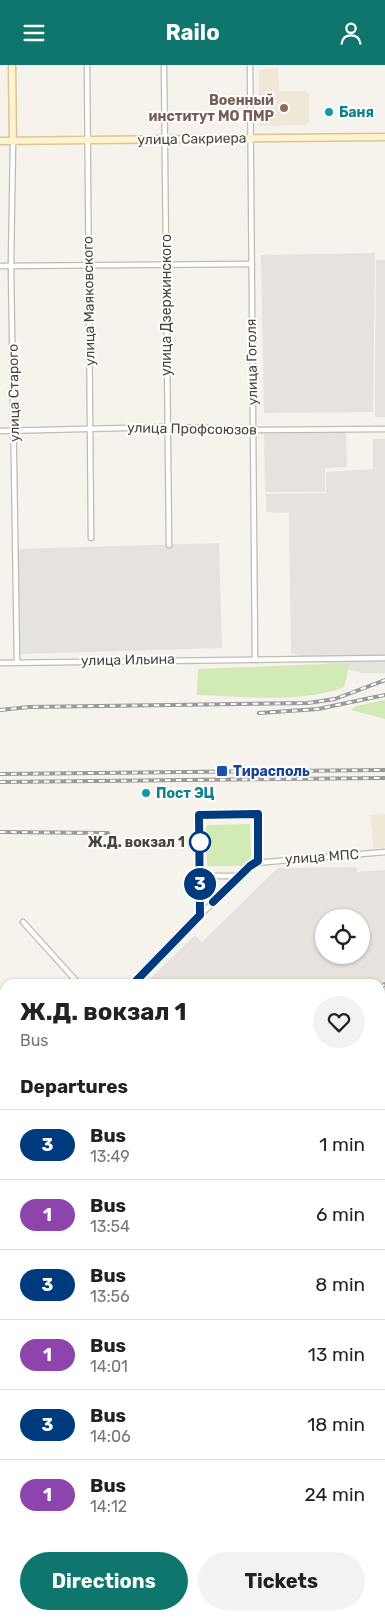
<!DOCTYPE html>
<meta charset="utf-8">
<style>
:root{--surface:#fff;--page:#f2f2f2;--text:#222;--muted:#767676;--line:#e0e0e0;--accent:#0f766e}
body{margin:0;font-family:Rubik,sans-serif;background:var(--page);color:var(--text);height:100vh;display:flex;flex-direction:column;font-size:19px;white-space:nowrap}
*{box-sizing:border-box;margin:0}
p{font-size:16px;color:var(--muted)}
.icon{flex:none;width:28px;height:28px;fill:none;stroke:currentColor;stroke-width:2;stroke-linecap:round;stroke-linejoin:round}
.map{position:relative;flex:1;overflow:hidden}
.sheet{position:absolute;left:0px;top:914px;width:385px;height:641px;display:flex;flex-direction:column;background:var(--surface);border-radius:15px 15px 0 0;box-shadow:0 1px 4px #0004}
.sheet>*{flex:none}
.badge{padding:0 10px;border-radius:16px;font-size:18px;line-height:32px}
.tools{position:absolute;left:315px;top:844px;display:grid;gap:10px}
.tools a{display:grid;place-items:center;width:55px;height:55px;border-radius:50%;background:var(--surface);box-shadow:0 1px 4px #0004;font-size:25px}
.map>.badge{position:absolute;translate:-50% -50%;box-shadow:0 0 0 2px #fff}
h2{padding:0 20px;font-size:19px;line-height:45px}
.round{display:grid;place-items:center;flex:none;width:52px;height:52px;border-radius:26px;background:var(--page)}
.head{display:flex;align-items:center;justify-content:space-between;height:85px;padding:0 20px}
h1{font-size:24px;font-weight:700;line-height:38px}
.action{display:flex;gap:10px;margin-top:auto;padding:10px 20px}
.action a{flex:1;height:58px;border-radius:30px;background:var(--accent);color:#fff;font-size:20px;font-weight:700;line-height:58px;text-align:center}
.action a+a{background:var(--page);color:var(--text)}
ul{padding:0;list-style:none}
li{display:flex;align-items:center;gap:15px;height:70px;padding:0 20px;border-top:1px solid var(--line)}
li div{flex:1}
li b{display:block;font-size:19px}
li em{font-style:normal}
li .badge{min-width:55px;font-weight:700;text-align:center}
header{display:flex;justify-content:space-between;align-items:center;height:65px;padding:0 20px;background:var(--accent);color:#fff;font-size:22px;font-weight:700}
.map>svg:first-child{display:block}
</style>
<header><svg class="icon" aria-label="menu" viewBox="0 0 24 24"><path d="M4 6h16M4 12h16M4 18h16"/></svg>Railo<svg class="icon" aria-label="person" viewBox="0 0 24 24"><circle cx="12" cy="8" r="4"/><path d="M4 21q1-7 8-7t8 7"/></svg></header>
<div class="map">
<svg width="385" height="1554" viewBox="0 0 385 1554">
<rect width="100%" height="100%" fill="#f6f3ec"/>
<g fill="#e6e2dd" fill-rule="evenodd">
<polygon points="375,188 373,347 264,348 261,190"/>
<polygon points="376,195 385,195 385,352 375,352"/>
<polygon points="346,367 347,402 325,403 325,427 265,427 264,369"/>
<polygon points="373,374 385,374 385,608 361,608 291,588 289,448 266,447 266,429 326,428 326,407 373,404"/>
<polygon points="219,478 222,583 20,589 17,484"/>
<path d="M357,802V807L385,805V1123L380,1124V919H145L195,870L202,877L278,803ZM324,852H361V890H324Z"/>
<polygon points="5,1271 5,1375 0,1377 0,1272"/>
</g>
<g fill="#efe8d6">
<polygon points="278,3 279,26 305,26 309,29 309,57 306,60 259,61 259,5"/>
<polygon points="385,749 385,782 374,784 370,750"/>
</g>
<g fill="#d2eab5">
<path d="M350,598L344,622C299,639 244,631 197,630L198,604Z"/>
<polygon points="385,635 385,654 351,645 356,641"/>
<polygon points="250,759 251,792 243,801 208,801 207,799 206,762 208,760"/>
<polygon points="5,1037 5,1254 0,1256 0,1038"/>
<polygon points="385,1137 385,1183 380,1189 380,1138"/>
</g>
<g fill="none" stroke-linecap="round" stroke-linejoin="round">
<defs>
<g id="street">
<polyline points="87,0 91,473"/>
<polyline points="164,0 169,480"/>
<polyline points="250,0 255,594"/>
<polyline points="13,76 11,201 17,597"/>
<polyline points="0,201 252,199"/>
<polyline points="0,366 167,362 260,365 385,364"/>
<polyline points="0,598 385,593"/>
<polyline points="200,811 240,811"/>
<polyline points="200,850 199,750 258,749 258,796"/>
<polyline points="23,857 79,919"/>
<polyline points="133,919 200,850 255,798 385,787"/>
<polyline points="0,1030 5,1029"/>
<polyline points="380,1197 385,1199"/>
<polyline points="0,1382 5,1380"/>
<polyline points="380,1479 385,1477"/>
<polyline points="0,1522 5,1534"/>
<polyline points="11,1550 13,1554"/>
<polyline points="195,1550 197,1554"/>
<polyline points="205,1554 215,1550"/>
</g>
<g id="secondary">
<polyline points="12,0 13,76"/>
<polyline points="0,76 385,72"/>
<polyline points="380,1134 385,1132"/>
<polyline points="0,1261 5,1260"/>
</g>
<g id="primary">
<polyline points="380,1348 385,1345"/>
<polyline points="0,1513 5,1510"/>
</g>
</defs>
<use href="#street" stroke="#c2bbae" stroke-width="7"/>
<use href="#secondary" stroke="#d6c79b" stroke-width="9"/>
<use href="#primary" stroke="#e6c16a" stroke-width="9"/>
<use href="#street" stroke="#fff" stroke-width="4.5"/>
<use href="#secondary" stroke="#fff3cd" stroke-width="6"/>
<use href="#primary" stroke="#ffe39c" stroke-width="7"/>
<defs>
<g id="rail">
<polyline points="0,645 29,642 308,638 335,634 385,615"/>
<polyline points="259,648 318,644 385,630"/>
<polyline points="0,709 385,705"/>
<polyline points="0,717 385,713"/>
<polyline points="0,767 108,768"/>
<polyline points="380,923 385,919"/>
<polyline points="380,1113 385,1108"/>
</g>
</defs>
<use href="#rail" stroke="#9a9a9a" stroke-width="4"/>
<use href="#rail" stroke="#fff" stroke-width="2" stroke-dasharray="5.5" stroke-linecap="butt"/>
</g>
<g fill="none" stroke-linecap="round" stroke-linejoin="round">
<defs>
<polyline id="line" points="133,919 200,850 199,750 258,749 258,796 250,801 213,837"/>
</defs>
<use href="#line" stroke="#fff" stroke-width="11"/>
<use href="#line" stroke="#003b80" stroke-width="8"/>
</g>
<circle fill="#8d6e63" stroke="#fff" stroke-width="2" cx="284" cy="43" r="5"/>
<g fill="#0f9aa8" stroke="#fff" stroke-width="2">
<circle cx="329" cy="47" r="5"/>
<circle cx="146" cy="728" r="5"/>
</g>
<rect fill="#1a4fb4" stroke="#fff" stroke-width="2" x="216" y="700" width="12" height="12" rx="2.5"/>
<circle fill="#fff" stroke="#003b80" stroke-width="2.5" cx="200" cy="777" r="10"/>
<g text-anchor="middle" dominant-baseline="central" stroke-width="4" stroke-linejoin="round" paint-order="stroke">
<g font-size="14" font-weight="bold" fill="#785e54" stroke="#fff" text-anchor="end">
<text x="274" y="35">Военный<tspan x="274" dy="16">институт МО ПМР</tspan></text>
</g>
<g font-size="14" font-weight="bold" fill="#0d838f" stroke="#fff" text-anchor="start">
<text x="339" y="47">Баня</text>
<text x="156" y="728">Пост ЭЦ</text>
</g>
<g font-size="14" fill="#4b4439" stroke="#fff">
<text transform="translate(192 74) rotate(-1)">улица Сакриера</text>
<text transform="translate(89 236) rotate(-91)">улица Маяковского</text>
<text transform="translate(166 240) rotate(-90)">улица Дзержинского</text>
<text transform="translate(252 297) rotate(-91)">улица Гоголя</text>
<text transform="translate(14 328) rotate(-91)">улица Старого</text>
<text transform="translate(192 364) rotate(1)">улица Профсоюзов</text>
<text transform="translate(128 595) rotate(-1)">улица Ильина</text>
<text transform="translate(322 792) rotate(-4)">улица МПС</text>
</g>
<g font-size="14" font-weight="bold" fill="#164399" stroke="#fff" text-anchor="start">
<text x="233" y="706">Тирасполь</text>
</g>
<g font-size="14" font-weight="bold" fill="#4b4439" stroke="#fff" text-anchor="end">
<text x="185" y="777">Ж.Д. вокзал 1</text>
</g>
</g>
</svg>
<div class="tools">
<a><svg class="icon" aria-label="locate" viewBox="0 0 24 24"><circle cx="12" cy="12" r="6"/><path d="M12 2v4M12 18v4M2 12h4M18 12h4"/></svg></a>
</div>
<b class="badge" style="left:200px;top:819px;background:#003b80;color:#fff">3</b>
<section class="sheet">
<div class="head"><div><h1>Ж.Д. вокзал 1</h1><p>Bus</p></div><a class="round"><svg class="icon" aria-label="heart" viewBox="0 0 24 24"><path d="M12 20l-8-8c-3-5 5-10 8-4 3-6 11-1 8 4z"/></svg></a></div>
<h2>Departures</h2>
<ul>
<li><span class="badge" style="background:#003b80;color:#fff">3</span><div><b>Bus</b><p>13:49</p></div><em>1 min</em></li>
<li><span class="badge" style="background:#8e44ad;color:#fff">1</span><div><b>Bus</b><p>13:54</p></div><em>6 min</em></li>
<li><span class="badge" style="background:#003b80;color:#fff">3</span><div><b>Bus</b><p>13:56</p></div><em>8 min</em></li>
<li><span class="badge" style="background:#8e44ad;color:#fff">1</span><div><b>Bus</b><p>14:01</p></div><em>13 min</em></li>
<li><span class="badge" style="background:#003b80;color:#fff">3</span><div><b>Bus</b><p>14:06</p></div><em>18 min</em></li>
<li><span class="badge" style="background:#8e44ad;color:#fff">1</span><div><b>Bus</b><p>14:12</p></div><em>24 min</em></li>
</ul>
<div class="action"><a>Directions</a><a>Tickets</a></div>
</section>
</div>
